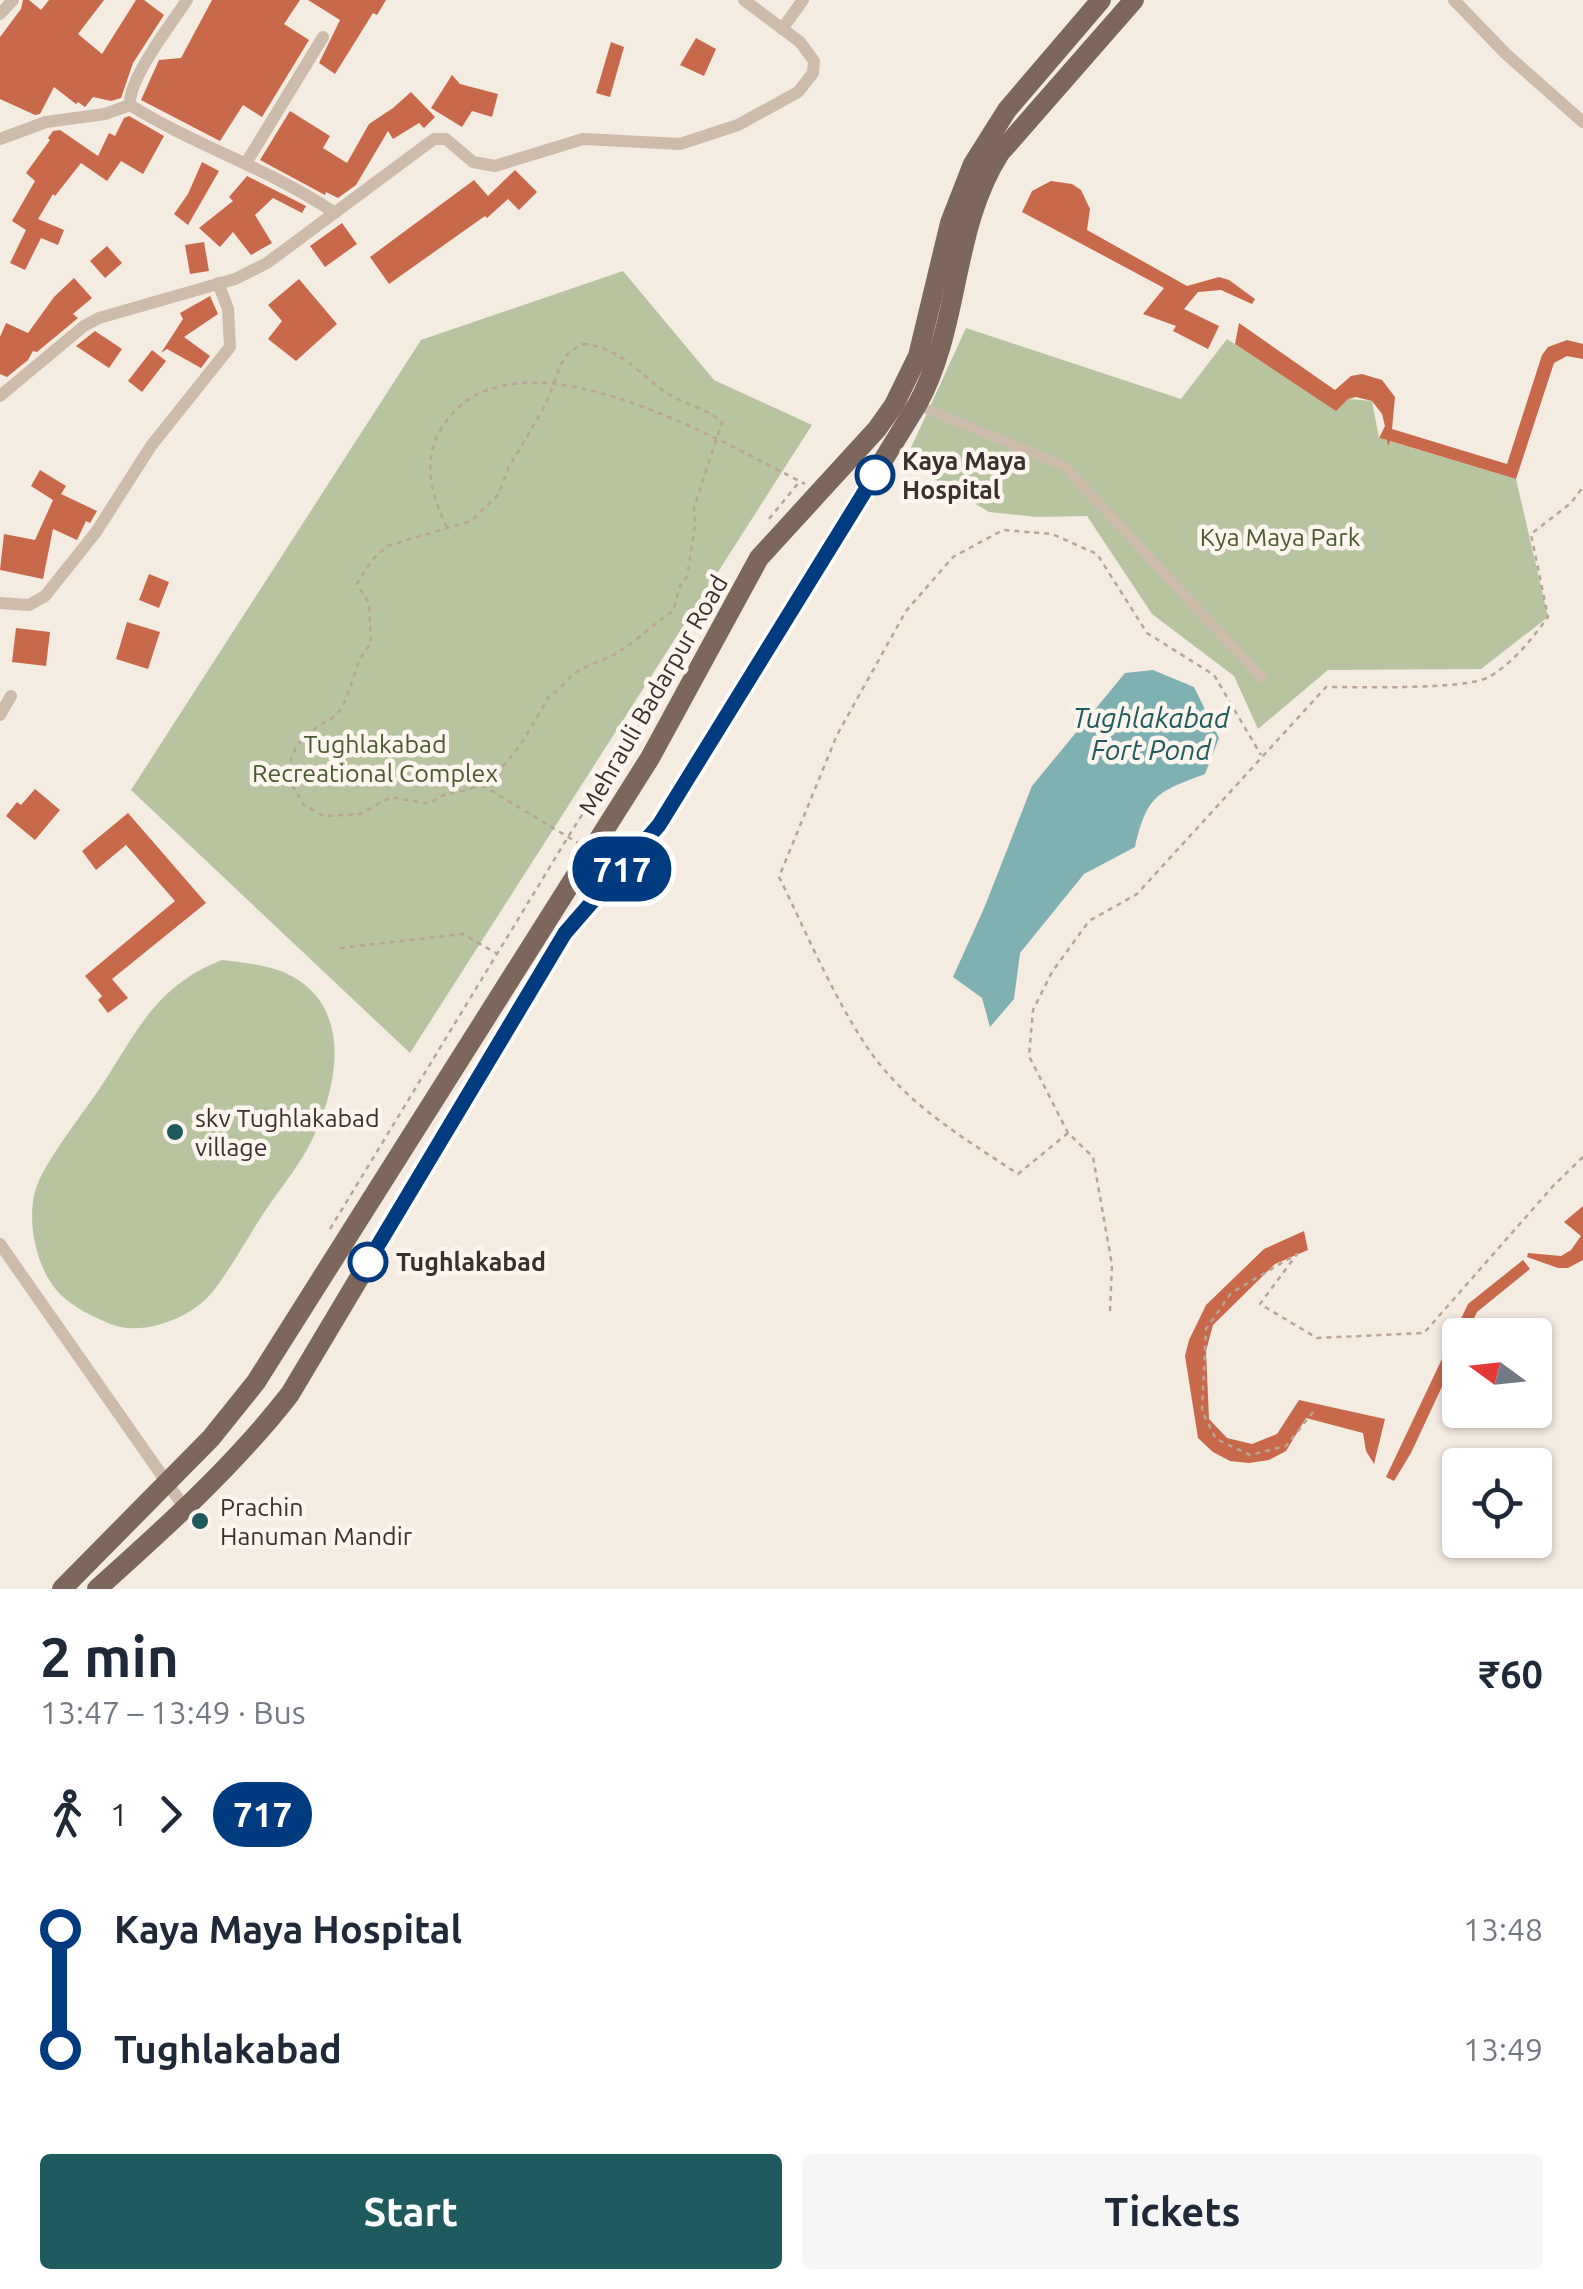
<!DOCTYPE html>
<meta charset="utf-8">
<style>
:root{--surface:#fff;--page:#f6f6f7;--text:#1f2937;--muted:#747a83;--accent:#1f5a5e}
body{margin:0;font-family:Ubuntu,sans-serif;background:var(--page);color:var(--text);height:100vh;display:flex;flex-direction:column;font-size:38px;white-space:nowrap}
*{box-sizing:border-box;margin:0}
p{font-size:32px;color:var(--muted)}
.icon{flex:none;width:55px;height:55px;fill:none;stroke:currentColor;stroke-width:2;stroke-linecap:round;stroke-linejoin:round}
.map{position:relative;height:1589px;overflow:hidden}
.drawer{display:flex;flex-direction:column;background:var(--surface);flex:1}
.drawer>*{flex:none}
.badge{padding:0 20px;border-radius:32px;font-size:35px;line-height:65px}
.needle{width:65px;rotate:285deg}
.fabs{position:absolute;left:1442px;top:1318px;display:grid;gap:20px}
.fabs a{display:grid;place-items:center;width:110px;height:110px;border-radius:10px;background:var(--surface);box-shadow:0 2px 8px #0004;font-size:50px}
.map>.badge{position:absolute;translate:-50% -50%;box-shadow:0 0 0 5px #fff}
.legs{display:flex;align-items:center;gap:15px;height:110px;padding:0 40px;font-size:32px}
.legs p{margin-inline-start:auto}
.head{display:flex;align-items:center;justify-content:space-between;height:170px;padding:0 40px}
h1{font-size:55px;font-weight:700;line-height:75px}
.primary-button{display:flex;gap:20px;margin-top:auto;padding:20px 40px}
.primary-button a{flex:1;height:115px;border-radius:10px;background:var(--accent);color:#fff;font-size:40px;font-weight:700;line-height:115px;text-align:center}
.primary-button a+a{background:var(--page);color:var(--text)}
ul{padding:0 40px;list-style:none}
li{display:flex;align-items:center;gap:35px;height:120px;font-size:38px}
li i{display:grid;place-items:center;width:15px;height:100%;margin:0 12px;background:currentColor}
li i::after{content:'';width:25px;height:25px;margin:-12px;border:8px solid;border-radius:50%;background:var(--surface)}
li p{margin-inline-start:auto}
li:first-child i{background:linear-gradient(#0000 50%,currentColor 0)}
li:last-child i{background:linear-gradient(currentColor 50%,#0000 0)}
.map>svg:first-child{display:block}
</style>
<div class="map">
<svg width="1583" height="1589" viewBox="0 0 1583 1589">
<rect width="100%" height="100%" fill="#f4ebe1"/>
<g fill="#b8c4a0">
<polygon points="623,271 714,380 812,425 410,1053 131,790 421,340"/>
<polygon points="966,328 1181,399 1227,339 1336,410 1348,399 1372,401 1379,438 1516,479 1548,617 1481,669 1328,670 1258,729 1234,676 1152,614 1087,516 1036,517 989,512 905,461"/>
<path d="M222,960C246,963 274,965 295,978C354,1013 336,1092 311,1142C299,1166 280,1189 265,1211C250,1233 223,1283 206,1299C183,1321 138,1337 108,1323C92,1316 75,1308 62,1296C36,1272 24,1216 38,1183C48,1158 83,1113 100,1088C137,1032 155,986 222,960Z"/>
</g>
<path fill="#7fb0b2" d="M1153,670L1194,687L1219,738L1205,774C1156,792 1147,796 1135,847L1084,874L1020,953L1014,999L990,1027L982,998L953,977L985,906L1032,786L1125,673Z"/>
<g fill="#c8694b">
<polygon points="23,0 29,0 41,10 49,0 104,0 78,34 102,54 136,0 144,0 164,15 133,63 121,98 111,101 93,97 85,107 78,102 76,104 54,87 40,114 35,115 0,99 0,37 21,9"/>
<polygon points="212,0 300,0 284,24 309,40 262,117 243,105 220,141 141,100 159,60 181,58"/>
<polygon points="308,0 386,0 377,15 373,13 335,74 319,63 340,20"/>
<polygon points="696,38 716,49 704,76 680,65"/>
<polygon points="611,42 624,47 610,97 596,93"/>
<polygon points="452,75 460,84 498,94 492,117 472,111 462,127 431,108"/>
<polygon points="411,92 435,117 424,128 419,123 393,139 388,131 356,185 338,198 326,192 325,195 260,160 290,111 330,136 323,148 347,163 369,124 393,108"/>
<polygon points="129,116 164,136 143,174 121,161 107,181 81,163 55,196 53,194 38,219 64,230 58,245 41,238 25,270 10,263 26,230 12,221 35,181 26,173 50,140 48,138 53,131 60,130 98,156 109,133 115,136 124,118"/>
<polygon points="202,162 219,171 188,225 174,214 188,194"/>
<polygon points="515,170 537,192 519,210 508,199 487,218 485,216 389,284 370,257 474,180 488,196"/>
<polygon points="247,176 306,206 302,213 273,198 255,215 272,243 251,255 233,232 220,247 199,228 233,201 229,197"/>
<polygon points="1051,181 1072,184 1081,190 1090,209 1087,230 1187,286 1219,277 1229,280 1255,299 1252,304 1221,290 1198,292 1184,309 1219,326 1208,349 1173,331 1176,326 1143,314 1164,288 1022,212 1032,191"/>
<polygon points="342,223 357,244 325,267 310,246"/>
<polygon points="204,242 209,271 190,274 185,245"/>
<polygon points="107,246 122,263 105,278 90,261"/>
<polygon points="74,278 92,298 73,314 78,318 37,352 33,351 28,360 7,377 0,374 0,337 6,323 28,333 54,297"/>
<polygon points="299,279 337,324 296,361 268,339 282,321 268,305"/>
<polygon points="210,296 218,314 184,337 210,356 201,368 167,349 161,353 183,319 180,313"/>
<polygon points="1239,323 1335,390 1351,376 1362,374 1382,380 1395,397 1392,429 1507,464 1542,355 1548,347 1567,340 1583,344 1583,359 1567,356 1554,363 1516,479 1390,441 1388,446 1387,440 1379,438 1385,426 1382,414 1372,401 1356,397 1348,399 1336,411 1235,344"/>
<polygon points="95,331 122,349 109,368 76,346"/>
<polygon points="152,350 166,361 142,392 128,381"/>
<polygon points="40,470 66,486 61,494 97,511 90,523 86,521 77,540 53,529 43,579 0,570 4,534 35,540 53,500 31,486"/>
<polygon points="149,574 169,582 159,608 139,600"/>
<polygon points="127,622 160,632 148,669 116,659"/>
<polygon points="16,628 50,632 46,666 12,662"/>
<polygon points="35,789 60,810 35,840 6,816 17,802 21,805"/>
<polygon points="128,813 206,903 112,979 128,998 108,1013 98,1000 102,996 85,976 175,901 126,845 96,870 82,851"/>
<polygon points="1583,1206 1583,1260 1568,1268 1558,1268 1527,1257 1528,1253 1561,1256 1571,1250 1581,1236 1564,1222"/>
<polygon points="1304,1231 1308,1250 1275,1264 1213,1325 1206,1351 1209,1419 1227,1438 1252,1444 1277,1434 1299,1400 1385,1419 1374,1464 1366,1451 1363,1433 1306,1418 1286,1451 1269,1460 1249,1463 1230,1461 1213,1452 1198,1438 1185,1356 1189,1340 1206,1305 1264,1249"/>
<polygon points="1523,1260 1530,1269 1477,1312 1466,1335 1460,1335 1460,1348 1411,1453 1394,1481 1386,1477 1468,1304"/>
</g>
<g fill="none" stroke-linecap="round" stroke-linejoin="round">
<g stroke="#b9a596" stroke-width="2.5" stroke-dasharray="5 5" stroke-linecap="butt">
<path d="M583,344C618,347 638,372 665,392C684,405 705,407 722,422L694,507L695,525L687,577L680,586L673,611C652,625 637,641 615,654C606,659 591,664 580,670C567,676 563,689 550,695C530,727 512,770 474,787C458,795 444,790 430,804L391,797L360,814L324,816L304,805L287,776C293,747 298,740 322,724C326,721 332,719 336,715C355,693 351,663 371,644L369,603L357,584L372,560L387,546L471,521L498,495L509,467L546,404L561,364L569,352Z"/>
<polyline points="769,519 800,481"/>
<path d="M447,527C429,491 421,454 447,420C521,322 724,443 805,484"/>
<polyline points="482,785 578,843"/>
<polyline points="340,948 463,934 496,953"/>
<path d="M1068,1133L1018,1174C973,1144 924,1115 888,1074C846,1028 808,935 779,877L837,735L906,611L953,557L1003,530L1052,534L1097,554L1147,633L1214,675L1261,755"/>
<polyline points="330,1229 568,837 693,639"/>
<path d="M1110,1311L1112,1265L1093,1157L1068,1133L1029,1056L1033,1010L1052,972L1089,921L1137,894L1326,687C1358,687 1466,690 1489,677C1514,662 1531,640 1548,617L1531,534L1571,503L1583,487"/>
<polyline points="1313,1412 1286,1446 1250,1455 1216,1439 1202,1411 1206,1329 1231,1293 1297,1254 1260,1304 1317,1338 1424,1333 1554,1185 1583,1157"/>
</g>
<polyline stroke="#cdbbac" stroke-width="10" points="917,405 1064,466 1262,678"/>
<g stroke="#cdbbac" stroke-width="12">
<path d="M187,0C172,23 128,79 130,105C196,146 270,169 335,213"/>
<polyline points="1454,0 1506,54 1583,122"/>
<polyline points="0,14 13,0"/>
<polyline points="782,29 803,0"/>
<polyline points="0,139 46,122 105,114 130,105"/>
<polyline points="246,163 323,37"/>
<polyline points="0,396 84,326 99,318 235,279 267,263 434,139 446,139 473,162 495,166 583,139 680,144 738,125 798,92 813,73 814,61 800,42 744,0"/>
<polyline points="0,603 29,605 45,596 96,532 151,446 230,347 228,309 218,283"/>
<polyline points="0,715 11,696"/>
<polyline points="0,1244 184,1507"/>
</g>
<g stroke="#7d675c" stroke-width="20">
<polyline points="62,1589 211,1438 256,1382 650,758 759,558 877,429 894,405 918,356 950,223 973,164 1007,110 1101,0"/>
<path d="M97,1589C165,1528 234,1466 290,1394L565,933L659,825L917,405C961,326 951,229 1000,153L1134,0"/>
</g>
</g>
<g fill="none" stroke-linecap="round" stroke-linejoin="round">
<defs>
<polyline id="line-1" points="368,1262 565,933 659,825 875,475"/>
</defs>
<use href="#line-1" stroke="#fff" stroke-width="22"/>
<use href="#line-1" stroke="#003b80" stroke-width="15"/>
</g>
<g fill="#fff" stroke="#003b80" stroke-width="5">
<circle cx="875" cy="475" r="18"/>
<circle cx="368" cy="1262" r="18"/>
</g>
<g fill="#1f5a5e" stroke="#fbf5ee" stroke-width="4">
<circle cx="175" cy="1132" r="10"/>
<circle cx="200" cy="1521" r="10"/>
</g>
<g text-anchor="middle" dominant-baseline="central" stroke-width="9" stroke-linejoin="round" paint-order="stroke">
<g font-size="25" font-weight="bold" fill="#3b302b" stroke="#fbf5ee" text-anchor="start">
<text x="902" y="461">Kaya Maya<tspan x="902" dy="29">Hospital</tspan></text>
<text x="396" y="1262">Tughlakabad</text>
</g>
<g font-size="25" fill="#4a5a2e" stroke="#fbf5ee">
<text x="1280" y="537">Kya Maya Park</text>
<text x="375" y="744">Tughlakabad<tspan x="375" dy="29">Recreational Complex</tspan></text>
</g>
<g font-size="25" fill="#3b302b" stroke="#fbf5ee">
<text transform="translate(653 695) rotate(-60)">Mehrauli Badarpur Road</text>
</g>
<g font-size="25" fill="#3b302b" stroke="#fbf5ee" text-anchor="start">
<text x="195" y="1118">skv Tughlakabad<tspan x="195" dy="29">village</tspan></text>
<text x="220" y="1507">Prachin<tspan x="220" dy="29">Hanuman Mandir</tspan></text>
</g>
<g font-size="28" font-style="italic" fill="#1f5a5e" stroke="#fbf5ee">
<text x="1151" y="717">Tughlakabad<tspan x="1151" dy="32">Fort Pond</tspan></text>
</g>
</g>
</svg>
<div class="fabs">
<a><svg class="needle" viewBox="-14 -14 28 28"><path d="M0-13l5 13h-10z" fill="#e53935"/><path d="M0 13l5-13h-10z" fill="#747a83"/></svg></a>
<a><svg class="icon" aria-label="locate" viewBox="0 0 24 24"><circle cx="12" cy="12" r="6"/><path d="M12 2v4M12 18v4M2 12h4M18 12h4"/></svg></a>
</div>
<b class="badge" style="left:622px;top:869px;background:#003b80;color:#fff">717</b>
</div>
<section class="drawer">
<div class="head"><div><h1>2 min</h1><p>13:47 – 13:49 · Bus</p></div><b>₹60</b></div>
<div class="legs"><svg class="icon" aria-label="walk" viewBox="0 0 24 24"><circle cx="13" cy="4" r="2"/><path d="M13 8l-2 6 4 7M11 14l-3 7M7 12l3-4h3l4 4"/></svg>1<svg class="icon" aria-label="forward" viewBox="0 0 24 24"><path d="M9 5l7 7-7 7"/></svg><b class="badge" style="background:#003b80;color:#fff">717</b></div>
<ul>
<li><i style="color:#003b80"></i><b>Kaya Maya Hospital</b><p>13:48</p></li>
<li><i style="color:#003b80"></i><b>Tughlakabad</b><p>13:49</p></li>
</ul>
<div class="primary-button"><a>Start</a><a>Tickets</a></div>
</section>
